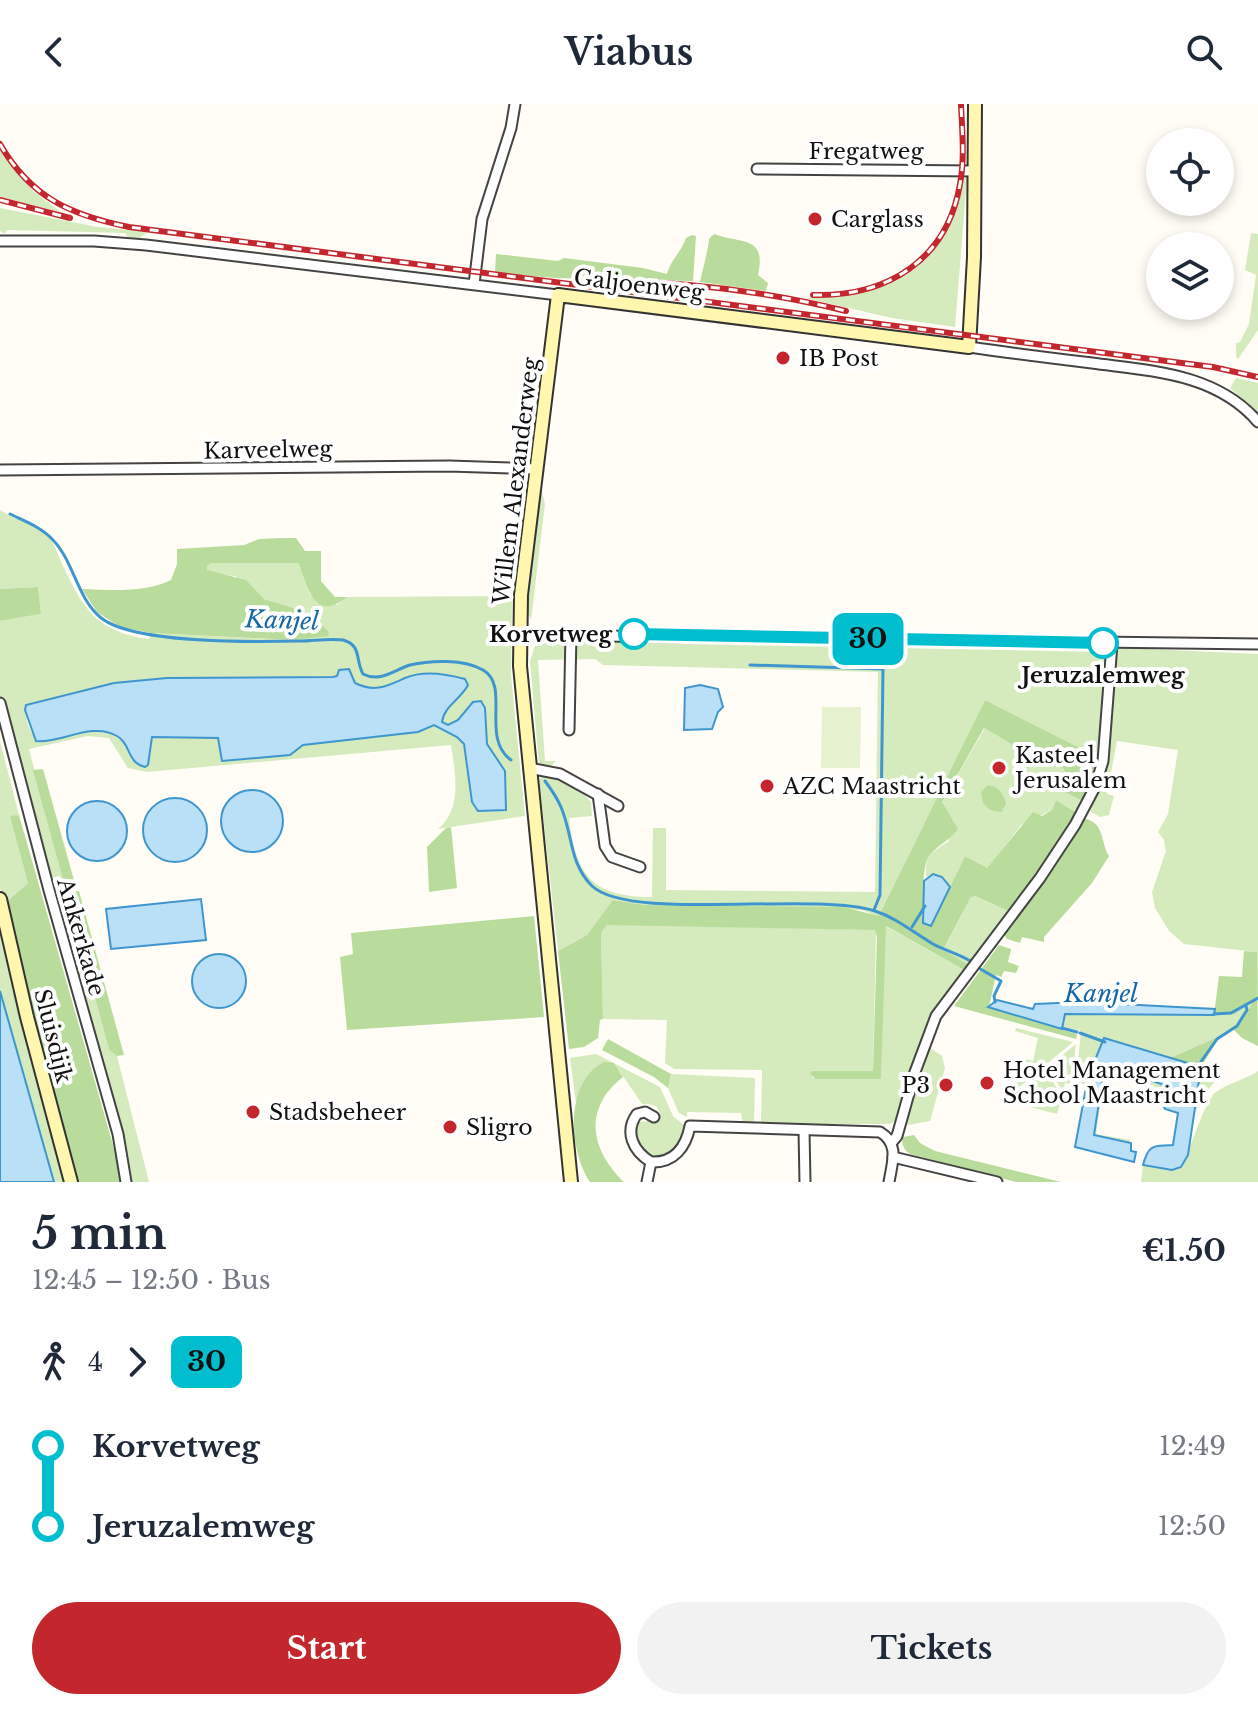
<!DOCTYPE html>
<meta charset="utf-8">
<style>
:root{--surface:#fff;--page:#f2f2f3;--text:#1f2937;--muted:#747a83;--accent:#c4262e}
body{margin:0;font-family:"Libre Baskerville",serif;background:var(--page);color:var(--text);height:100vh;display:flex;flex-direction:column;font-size:30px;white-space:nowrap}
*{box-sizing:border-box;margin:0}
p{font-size:26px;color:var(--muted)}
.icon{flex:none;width:44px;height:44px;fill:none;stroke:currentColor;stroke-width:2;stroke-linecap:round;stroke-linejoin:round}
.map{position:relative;height:1078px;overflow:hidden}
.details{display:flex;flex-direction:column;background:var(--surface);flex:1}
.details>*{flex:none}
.badge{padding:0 16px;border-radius:12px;font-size:28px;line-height:52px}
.controls{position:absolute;left:1146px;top:24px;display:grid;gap:16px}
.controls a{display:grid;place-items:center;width:88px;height:88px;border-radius:50%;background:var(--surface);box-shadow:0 4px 12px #0003;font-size:40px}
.map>.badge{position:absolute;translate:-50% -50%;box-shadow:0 0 0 4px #fff}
.legs{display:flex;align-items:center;gap:12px;height:88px;padding:0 32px;font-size:26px}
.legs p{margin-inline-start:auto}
.headline{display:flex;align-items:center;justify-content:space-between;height:136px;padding:0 32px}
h1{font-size:44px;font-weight:700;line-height:60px}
.action{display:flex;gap:16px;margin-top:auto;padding:16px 32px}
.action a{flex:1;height:92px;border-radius:48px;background:var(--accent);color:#fff;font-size:32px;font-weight:700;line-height:92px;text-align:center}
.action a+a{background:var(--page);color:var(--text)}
ul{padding:0 32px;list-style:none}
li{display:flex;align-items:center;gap:28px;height:80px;font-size:30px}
li i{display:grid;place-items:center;width:12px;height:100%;margin:0 10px;background:currentColor}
li i::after{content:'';width:20px;height:20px;margin:-10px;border:6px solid;border-radius:50%;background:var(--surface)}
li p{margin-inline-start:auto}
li:first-child i{background:linear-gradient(#0000 50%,currentColor 0)}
li:last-child i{background:linear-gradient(currentColor 50%,#0000 0)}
header{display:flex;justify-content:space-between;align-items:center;height:104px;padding:0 32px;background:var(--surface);font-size:36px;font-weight:700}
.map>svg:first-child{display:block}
</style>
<header><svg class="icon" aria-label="back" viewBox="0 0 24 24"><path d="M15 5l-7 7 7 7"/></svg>Viabus<svg class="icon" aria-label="search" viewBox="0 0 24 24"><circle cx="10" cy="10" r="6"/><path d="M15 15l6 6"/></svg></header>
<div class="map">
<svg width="1258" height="1078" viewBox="0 0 1258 1078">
<rect width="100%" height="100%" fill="#fffdf5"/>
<g fill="#d5ebbd" fill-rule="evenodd">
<polygon points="0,45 33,87 61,108 0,93"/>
<path d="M964,74H967L955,223L892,214L805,194C899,191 939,168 964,74Z"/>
<polygon points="0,104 98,123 148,128 138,135 128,134 125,129 7,126 5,130 0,127"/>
<polygon points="1251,129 1258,130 1258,226 1238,255 1236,253 1236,239 1240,238 1249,220 1256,171 1245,166"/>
<polygon points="1236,274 1258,279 1258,310 1230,284"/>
<polygon points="541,383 545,400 531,516 526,504"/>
<path d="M0,406C14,416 32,417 45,429C54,437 58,451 63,462C84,506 97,528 149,535L151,529L293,536L320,519L306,513L301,506L264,495L235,472L214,470L207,466L206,462L211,459H298L310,490L337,501L347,493L512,492L511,571L525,712L438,725C463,704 455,669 451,641L147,668L128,664L109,634L88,632L29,645L64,779L46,770L0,596V517L41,510L38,483L0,485ZM349,566L355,579C376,590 388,580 407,573C416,570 426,570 435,569L451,601L444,610L442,618L449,621L458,616L484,622L487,640L506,671L466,648C462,633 448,626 434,621L418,628L303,641L290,651L222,656L219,634L152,632L148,661L125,643L120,633C94,622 66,632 40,638C29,630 25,615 26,602L114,579L167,574L333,573Z"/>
<path d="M604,536L1106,545L1098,653L985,596L879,813L862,806L645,801L614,796L587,831L558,847L539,675L545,671H551L581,687L591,698L592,712L569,714C576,771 592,793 652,793L653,724H666V786L875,788L878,568L603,561L595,555L538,556L545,657H556L550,663L539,661L530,557L535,542L540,539Z"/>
<polygon points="1125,542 1126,544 1258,550 1258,893 1242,919 1229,928 1170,954 1104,934 1088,973 1088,981 1076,979 1081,927 1062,922 1064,910 1235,910 1256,895 1257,848 1184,840 1169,827 1155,804 1152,788 1166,747 1164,736 1158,728 1168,710 1178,646 1117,637 1107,690 1114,692 1109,711 1100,713 1091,708 1089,702 1098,683 1114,545"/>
<path d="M985,624L1010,639L1022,652L1047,656L1055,662L1063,664L1069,675L1061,686L1082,697L1077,708L1056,696L1052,706L1021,721L987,765L965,752L950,783L946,777L933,770L926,773C925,751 931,749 949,737L942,698Z"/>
<polygon points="0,637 19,711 11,713 28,779 4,800 0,784"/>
<polygon points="67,789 109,946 117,952 149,1078 131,1078 119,1026 54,798 61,790"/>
<polygon points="972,791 1008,807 969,861 943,847"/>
<path d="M614,820L876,826L873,967H812L811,970L813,974L881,975L885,822L964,866C924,915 914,958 895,1017L890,1020H761L762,966L674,965L665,959L667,916L603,915L601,829L607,821Z"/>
<polygon points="0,821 34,964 67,1078 54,1078 0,887"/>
<polygon points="1016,924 1073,938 1012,989 1021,954 1033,957 1038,934 1015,927"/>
<polygon points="1076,940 1071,980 1065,979 1063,988 1048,963"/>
<polygon points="930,944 942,952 945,964 930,1017 908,1021 907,1016"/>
<path d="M596,950L660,983L673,1012L685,1022C680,1038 672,1050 654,1054L640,1044L634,1025L638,1018L658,1016L660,1010L657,1003L649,1000H642L614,959L584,978L576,999L570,954Z"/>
<polygon points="1113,963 1164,981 1165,994 1153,992 1157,986 1153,981 1105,969 1096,1030 1130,1036 1130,1039 1094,1031 1104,965"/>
<polygon points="1201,963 1214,978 1199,1000 1192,1018"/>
<polygon points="1046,966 1062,993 1057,1010 1010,998 1011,995"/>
<path d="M1258,967V1078H1141L1143,1061L1177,1065C1194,1044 1197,1014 1213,991C1220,982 1247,975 1258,967Z"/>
<polygon points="671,970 755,974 754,1020 743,1020 741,1009 687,1008 687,1013 679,1009 668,984"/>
</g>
<g fill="#b9dc9c">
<path d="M714,130C741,140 767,131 758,171L768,179L766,187L700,178C702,168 709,143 709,135Z"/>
<path d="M692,131L696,132L693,177L556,174L495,169L496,150L558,157L564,154L643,164L667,170C671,155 681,149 686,134Z"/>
<path d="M283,434H296L305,447H321V477L335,493H347C314,520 308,482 298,459H211L207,462V466L246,476L264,495L301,506L306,513L320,519L328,527L329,532L293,536L151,529L120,523L97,508L82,485C111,486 145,489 171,476L177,460V445L244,441L259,435Z"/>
<polygon points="38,483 41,510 0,517 0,485"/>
<path d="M985,596L1098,653L1082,697L1061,686L1069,676L1063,664L1055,662L1047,656L1015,650L1010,639L984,624L942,698L958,725C950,736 938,741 930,751C920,764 925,796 922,813L931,822L965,752L987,764L1033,708L1042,712L1052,706L1056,696L1076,708L1059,737L1008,807L975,792L971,793L943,846L969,861L964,866L886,822L881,975H816L810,970L812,967H873L877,833L875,826L607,821L601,829L603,915L600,916L598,934L584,943L569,945L558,847L587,831L613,796L645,801L843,803L879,812Z"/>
<polygon points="43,665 75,780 64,779 33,666"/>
<path d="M988,681C999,683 1002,688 1006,699L1002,708L990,706L983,699L981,688Z"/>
<polygon points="19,711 113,1041 121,1078 76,1078 4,800 28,779 10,712"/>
<path d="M1083,714C1105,718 1100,737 1109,752L1092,779L1044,833V838L1022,833L1020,839L1007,835L1003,829Z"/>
<polygon points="451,723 457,784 429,788 427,743 446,724"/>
<polygon points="79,787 124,951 117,952 109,946 67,789"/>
<polygon points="534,812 544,913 347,926 340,853 353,850 351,829"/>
<polygon points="999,841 1011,845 1008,858 1019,862 1016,869 1004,867 1001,873 996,871 989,903 1077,930 1076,935 954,902"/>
<polygon points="1244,847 1257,848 1258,942 1242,934 1233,925 1242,918 1254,896 1235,910 1214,911 1219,872 1242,873"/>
<polygon points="1220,932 1201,963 1170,954"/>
<polygon points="608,935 671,970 668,984 654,973 602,946"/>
<path d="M604,958L614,959L623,973C583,1004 590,1045 624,1078H590C569,1046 564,978 604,958Z"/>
<path d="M914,1031L920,1039L935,1047L1061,1078H1016L910,1050C904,1046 901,1040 903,1033Z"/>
</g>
<polygon fill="#e6f2cf" points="822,603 861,603 860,664 821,664"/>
<g fill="#b9e0f7" stroke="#3f96cf" stroke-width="2">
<path d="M349,565L355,579C375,589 387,582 405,574C423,566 447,570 465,575L468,581C461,595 444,602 442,618L448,621L458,616L473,598L481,597L485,604L487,640L505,667L506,706L478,707L472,698L464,640L457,633L434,621L418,628L303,641L290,651L222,657L218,634L152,633L148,661L145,663C127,659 131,640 117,632C91,617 61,640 36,637L25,606L26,601L114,579L167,574L333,573L337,572L339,566Z"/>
<polygon points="700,581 718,585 723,603 718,608 712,625 684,626 685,584"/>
<circle cx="252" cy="717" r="31"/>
<circle cx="175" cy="726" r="32"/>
<circle cx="97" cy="727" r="30"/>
<polygon points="933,770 942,773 950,783 931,822 923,819 924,777"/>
<polygon points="201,795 206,836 111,845 106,805"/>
<circle cx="219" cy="877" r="27"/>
<polygon points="0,887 54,1078 0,1078"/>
<polygon points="997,896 1033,905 1035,900 1081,898 1215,905 1214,911 1065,910 1062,925 988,903"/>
<path d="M1104,934L1201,963L1188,1051L1181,1063L1172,1066L1143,1061C1149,1038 1155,1043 1173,1041L1178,1009L1165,1005L1163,1001L1166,986L1164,981L1113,963L1104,965L1094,1031L1131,1039V1047L1136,1048L1134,1058L1075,1043L1088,973Z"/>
</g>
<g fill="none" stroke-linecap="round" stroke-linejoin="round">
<g stroke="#3f96cf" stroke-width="3">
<path d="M10,410C24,417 41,423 52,435C74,457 76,492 100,513C131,540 257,538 300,537C314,537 329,534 343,536C362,541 355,556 363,570C380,579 394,566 410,561C431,556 464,555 483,566C511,582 480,634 511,656"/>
<polyline points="750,561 883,565 880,791 874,806"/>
<path d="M545,677C551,685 557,694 561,703C573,731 569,759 592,782C630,818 812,787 875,807C897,814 914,829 933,840C946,847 960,850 972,858"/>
<polyline points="912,823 925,802"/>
<polyline points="977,863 1001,877 994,892 995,898"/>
<polyline points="1214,910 1231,909 1258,894"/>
<polyline points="1062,924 1077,928"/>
<polyline points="1080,929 1105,938"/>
<polyline points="1198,962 1217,935 1237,922 1247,906 1246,902"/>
</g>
<defs>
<g id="street">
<polyline points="757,65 975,67"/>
<polyline points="0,137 94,137 146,141 558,191"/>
<polyline points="474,180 482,115 511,24 515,0"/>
<path d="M969,243C1010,249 1051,254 1092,259C1151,267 1216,269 1258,318"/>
<polyline points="0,366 449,362 537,365"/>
<polyline points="519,531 1258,540"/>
<polyline points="0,599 49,786 118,1030 126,1078"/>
<polyline points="569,626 571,530"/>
<polyline points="529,664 560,670 618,702"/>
<polyline points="598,690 605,742 612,753 640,763"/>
<path d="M654,1013L645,1008L637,1010C624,1028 633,1047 651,1058C674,1059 686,1043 690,1022L880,1028C900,1040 892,1059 889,1078"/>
<polyline points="804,1026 805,1078"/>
<polyline points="892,1038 897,1032 915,968 936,912 1040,774 1075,721 1095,683 1103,657 1112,540"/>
<polyline points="893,1053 997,1078"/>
<polyline points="647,1078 651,1058"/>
</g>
<g id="secondary">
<polyline points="0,795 27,913 71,1078"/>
<polyline points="571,1078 520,562 521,491 558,191 969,243 974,153 975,0"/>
</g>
</defs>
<use href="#street" stroke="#444" stroke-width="13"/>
<use href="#secondary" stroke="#333" stroke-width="16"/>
<use href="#street" stroke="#fff" stroke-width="9"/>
<use href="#secondary" stroke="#fff6b0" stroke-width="12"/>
<defs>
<g id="rail">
<path d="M0,40C31,94 71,111 129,123L1213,263L1258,273"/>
<polyline points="0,96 70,114"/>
<path d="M621,177C696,179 773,189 846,207"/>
<path d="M813,191C886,193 947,157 960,80C965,54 962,26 961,0"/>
</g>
</defs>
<use href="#rail" stroke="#c4262e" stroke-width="6"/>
<use href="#rail" stroke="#fff" stroke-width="3" stroke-dasharray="9" stroke-linecap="butt"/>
</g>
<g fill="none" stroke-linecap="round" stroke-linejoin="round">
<defs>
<polyline id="line-1" points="634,530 1103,539"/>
</defs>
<use href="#line-1" stroke="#fff" stroke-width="18"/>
<use href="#line-1" stroke="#00becd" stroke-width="12"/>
</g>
<g fill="#c4262e" stroke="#fff" stroke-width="3">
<circle cx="815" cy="115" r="8"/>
<circle cx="783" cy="254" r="8"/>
<circle cx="999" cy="664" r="8"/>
<circle cx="767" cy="682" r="8"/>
<circle cx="987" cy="979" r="8"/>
<circle cx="946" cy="981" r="8"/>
<circle cx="253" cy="1008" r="8"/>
<circle cx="450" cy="1023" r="8"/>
</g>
<g fill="#fff" stroke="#00becd" stroke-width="4">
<circle cx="634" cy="530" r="14"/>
<circle cx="1103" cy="539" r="14"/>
</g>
<g text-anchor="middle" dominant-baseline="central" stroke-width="8" stroke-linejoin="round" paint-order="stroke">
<g font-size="22" fill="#111" stroke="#fff">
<text x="866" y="47">Fregatweg</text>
<text transform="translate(639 181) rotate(7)">Galjoenweg</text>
<text transform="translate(268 346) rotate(-1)">Karveelweg</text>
<text transform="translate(516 377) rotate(-83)">Willem Alexanderweg</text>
<text transform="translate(81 833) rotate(74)">Ankerkade</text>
<text transform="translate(53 932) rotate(76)">Sluisdijk</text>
</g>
<g font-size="22" fill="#111" stroke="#fff" text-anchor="start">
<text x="831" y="115">Carglass</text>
<text x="799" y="254">IB Post</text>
<text x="1015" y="651">Kasteel<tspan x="1015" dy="25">Jerusalem</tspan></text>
<text x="783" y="682">AZC Maastricht</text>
<text x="1003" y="966">Hotel Management<tspan x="1003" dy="25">School Maastricht</tspan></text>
<text x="930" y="981" text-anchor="end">P3</text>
<text x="269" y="1008">Stadsbeheer</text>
<text x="466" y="1023">Sligro</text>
</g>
<g font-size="22" font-weight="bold" fill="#111" stroke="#fff" text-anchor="end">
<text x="612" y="530">Korvetweg</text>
<text x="1103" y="571" text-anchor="middle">Jeruzalemweg</text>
</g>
<g font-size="24" font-style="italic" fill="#1768a6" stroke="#fff">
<text transform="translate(282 516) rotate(2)">Kanjel</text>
<text x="1101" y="889">Kanjel</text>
</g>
</g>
</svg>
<div class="controls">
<a><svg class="icon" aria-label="locate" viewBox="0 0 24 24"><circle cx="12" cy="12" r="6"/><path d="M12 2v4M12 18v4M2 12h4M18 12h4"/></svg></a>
<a><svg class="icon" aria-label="layers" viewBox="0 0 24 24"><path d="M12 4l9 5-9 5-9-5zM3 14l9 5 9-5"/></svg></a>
</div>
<b class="badge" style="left:868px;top:535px;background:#00becd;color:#111">30</b>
</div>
<section class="details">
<div class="headline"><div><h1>5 min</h1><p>12:45 – 12:50 · Bus</p></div><b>€1.50</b></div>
<div class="legs"><svg class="icon" aria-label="walk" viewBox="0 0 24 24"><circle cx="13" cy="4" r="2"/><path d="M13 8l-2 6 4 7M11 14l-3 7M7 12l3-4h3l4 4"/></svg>4<svg class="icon" aria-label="forward" viewBox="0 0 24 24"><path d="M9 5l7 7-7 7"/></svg><b class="badge" style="background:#00becd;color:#111">30</b></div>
<ul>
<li><i style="color:#00becd"></i><b>Korvetweg</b><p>12:49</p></li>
<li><i style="color:#00becd"></i><b>Jeruzalemweg</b><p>12:50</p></li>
</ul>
<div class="action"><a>Start</a><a>Tickets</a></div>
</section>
